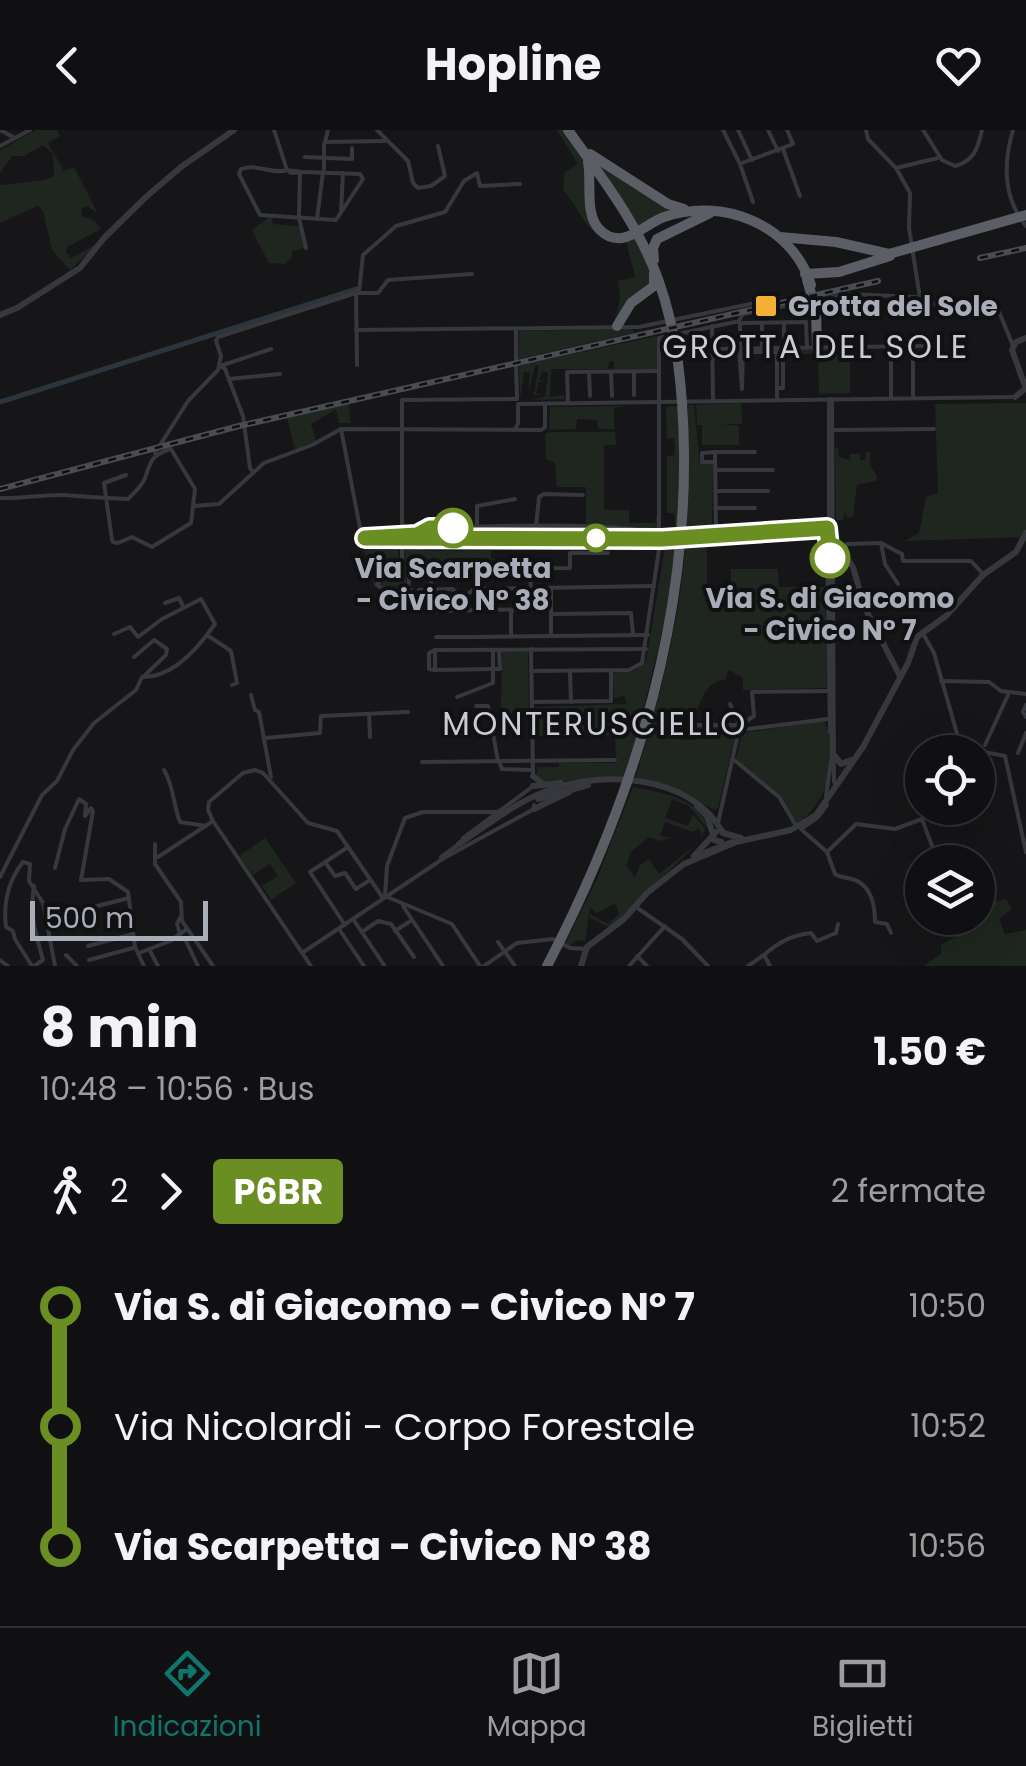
<!DOCTYPE html>
<html lang="it">
<meta charset="utf-8">
<style>
:root{--surface:#101012;--page:#1e1e20;--text:#f1f3f6;--muted:#9c9d9f;--line:#303032;--accent:#0f766e}
body{margin:0;font-family:Poppins,sans-serif;background:var(--page);color:var(--text);height:100vh;display:flex;flex-direction:column;font-size:38px;white-space:nowrap}
*{box-sizing:border-box;margin:0}
p{font-size:32px;color:var(--muted)}
.icon{flex:none;width:55px;height:55px;fill:none;stroke:currentColor;stroke-width:2;stroke-linecap:round;stroke-linejoin:round}
.map{position:relative;height:836px;overflow:hidden}
.details{display:flex;flex-direction:column;background:var(--surface);flex:1}
.details>*{flex:none}
.badge{padding:0 20px;border-radius:8px;font-size:35px;line-height:65px}
.fabs{position:absolute;left:905px;top:605px;display:grid;gap:20px}
.fabs a{display:grid;place-items:center;width:90px;height:90px;border-radius:50%;background:var(--surface);box-shadow:0 10px 40px #0002,0 0 0 2px var(--line);font-size:50px}
.scale{position:absolute;left:30px;bottom:25px;width:178px;box-sizing:border-box;padding-left:10px;border:5px solid #a8adb8;border-top:0;font-size:28px;line-height:35px;white-space:nowrap;color:#a8adb8;-webkit-text-stroke:8px #111113;paint-order:stroke}
.map>.badge{position:absolute;translate:-50% -50%;box-shadow:0 0 0 5px #fff}
.legs{display:flex;align-items:center;gap:15px;height:110px;padding:0 40px;font-size:32px}
.legs p{margin-inline-start:auto}
.overview{display:flex;align-items:center;justify-content:space-between;height:170px;padding:0 40px}
h1{font-size:55px;font-weight:700;line-height:75px}
ul{padding:0 40px;list-style:none}
li{display:flex;align-items:center;gap:35px;height:120px;font-size:38px}
li i{display:grid;place-items:center;width:15px;height:100%;margin:0 12px;background:currentColor}
li i::after{content:'';width:25px;height:25px;margin:-12px;border:8px solid;border-radius:50%;background:var(--surface)}
li p{margin-inline-start:auto}
li:first-child i{background:linear-gradient(#0000 50%,currentColor 0)}
li:last-child i{background:linear-gradient(currentColor 50%,#0000 0)}
header{display:flex;justify-content:space-between;align-items:center;height:130px;padding:0 40px;background:var(--surface);font-size:45px;font-weight:700}
.tabs{display:flex;justify-content:space-around;align-items:center;height:140px;border-top:2px solid var(--line);background:var(--surface);font-size:28px;color:var(--muted)}
.tabs a{display:grid;justify-items:center;gap:5px}
.tabs .active{color:var(--accent)}
.map>svg:first-child{display:block}
</style>
<header><svg class="icon" aria-label="back" viewBox="0 0 24 24"><path d="M15 5l-7 7 7 7"/></svg>Hopline<svg class="icon" aria-label="heart" viewBox="0 0 24 24"><path d="M12 20l-8-8c-3-5 5-10 8-4 3-6 11-1 8 4z"/></svg></header>
<div class="map">
<svg width="1026" height="836" viewBox="0 0 1026 836">
<rect width="100%" height="100%" fill="#161618"/>
<g fill="#1e261f">
<polygon points="36,0 57,0 60,6 48,13 64,41 74,37 98,84 88,76 82,78 81,86 94,90 101,99 67,117 66,122 71,128 99,113 70,140 52,120 43,81 38,76 0,93 0,55 46,50 54,46 53,24 43,15 24,26 12,26 0,43 0,20"/>
<path d="M557,0H565L585,29L600,104L636,106L654,150L615,191L620,168L618,151L635,147L626,111C586,112 585,85 563,60L565,42L578,34Z"/>
<polygon points="596,30 683,80 640,97"/>
<polygon points="268,88 272,88 273,94 299,96 305,118 292,121 292,127 285,134 269,133 252,100"/>
<polygon points="633,199 634,203 518,229 519,201"/>
<polygon points="658,206 658,239 614,239 614,231 609,232 608,239 551,239 550,267 563,265 566,269 532,270 545,266 548,243 542,241 539,250 543,252 538,252 536,263 541,265 534,265 539,235 535,236 528,264 530,243 524,242 520,269 519,235"/>
<polygon points="785,220 850,220 850,263 819,264 818,224 785,224"/>
<polygon points="349,272 350,293 339,293 336,279 311,294 316,311 295,320 287,287"/>
<polygon points="741,273 742,294 722,294 739,296 739,315 702,315 702,295 697,295 696,275"/>
<polygon points="1026,273 1026,400 1023,407 905,411 919,403 926,367 938,363 935,274"/>
<polygon points="688,275 694,275 700,334 713,334 712,399 687,399"/>
<polygon points="629,276 614,278 614,299 598,299 597,290 577,289 576,299 549,300 550,277"/>
<polygon points="680,276 682,338 676,399 674,383 667,383 667,326 675,325 674,308 667,308 666,277"/>
<polygon points="550,302 615,302 616,315 604,315 604,380 629,380 629,393 655,393 658,379 657,399 586,394 586,357 557,357 555,333 546,329 545,304"/>
<polygon points="835,318 838,318 839,327 850,330 850,324 860,324 860,330 865,330 866,322 870,322 870,335 877,346 876,351 857,355 853,387 848,388 845,382 843,390 836,390"/>
<path d="M724,406V416L707,418V460H731V439H778L779,457H825L827,558L743,560V548L729,540L725,550C708,550 703,566 697,580H682V610H696L697,597H737L718,678L714,680L694,668L635,649C659,571 680,491 686,410Z"/>
<polygon points="666,410 678,410 674,453 627,648 545,652 537,647 537,637 559,637 559,633 616,633 615,605 534,606 535,577 627,574 624,566 614,568 613,543 634,541 646,532"/>
<polygon points="362,413 398,413 399,441 379,445 374,457"/>
<polygon points="405,413 420,413 426,421 491,420 491,429 501,429 506,434 407,437 406,458 383,458 379,455 382,449 396,449 404,444"/>
<polygon points="502,522 528,522 529,579 505,583 501,578"/>
<path d="M824,591C842,625 829,671 797,694L785,674L736,629L742,603Z"/>
<path d="M633,657C660,662 701,668 708,699L689,676L672,669L665,688L688,696L693,684L705,699L702,707L699,698L693,702L665,692L660,706L672,708L659,711L649,707L631,722L626,735L635,747L640,735L649,729L659,744L697,714L610,798L589,787L590,784L608,794L619,784L615,773L597,783L590,778L585,811L576,810L570,816L565,814L596,751Z"/>
<polygon points="265,708 296,753 271,770 262,756 278,746 270,734 253,745 239,726"/>
<polygon points="1006,769 1012,779 999,789 1005,804 1026,800 1026,836 923,836 941,824 941,815 986,790 988,784 984,774"/>
</g>
<g fill="none" stroke-linecap="round" stroke-linejoin="round">
<polyline stroke="#2c353c" stroke-width="5" points="0,272 357,159"/>
<g stroke="#37383d" stroke-width="4">
<polyline points="0,0 15,8"/>
<path d="M274,0L287,40C272,45 257,33 241,39L239,44L260,85L336,90L363,49L360,44L302,42"/>
<polyline points="328,0 325,12 385,11"/>
<polyline points="377,0 408,31 413,53 418,58 431,56 445,46 438,16"/>
<polyline points="723,0 740,34 753,72"/>
<polyline points="738,0 752,30"/>
<polyline points="768,0 778,21"/>
<polyline points="866,0 868,9 896,38 910,63 909,98 920,168"/>
<path d="M923,0L942,30L955,36C974,31 978,18 982,0"/>
<path d="M1013,0C1003,34 1003,68 1026,96"/>
<polyline points="324,14 324,42"/>
<polyline points="0,16 30,0"/>
<polyline points="783,19 800,66"/>
<polyline points="305,27 352,29 352,18"/>
<polyline points="742,33 793,14 787,0"/>
<polyline points="896,38 938,28"/>
<polygon points="287,40 302,42 291,43"/>
<polyline points="300,43 299,88 306,118"/>
<polyline points="341,82 343,43"/>
<polyline points="317,89 323,42"/>
<polyline points="359,162 363,125 396,96 445,82 464,51 477,43 480,56 520,54"/>
<polyline points="356,163 357,235"/>
<polyline points="738,192 743,184 849,164 915,167 945,177 998,179 1013,216"/>
<polyline points="762,193 762,218"/>
<polyline points="784,193 784,218"/>
<polyline points="712,196 713,271"/>
<polyline points="516,199 516,230"/>
<polyline points="356,200 639,197 755,173"/>
<polyline points="913,216 913,267"/>
<polyline points="891,217 891,267"/>
<polyline points="712,219 926,216"/>
<polyline points="739,219 742,259 743,219"/>
<polyline points="740,219 740,193 806,192 807,218"/>
<polyline points="743,219 749,222 777,222"/>
<polyline points="777,220 777,270"/>
<polyline points="516,236 517,267"/>
<polyline points="589,242 590,266"/>
<polyline points="611,242 612,266"/>
<polyline points="634,242 634,265"/>
<polyline points="229,249 280,244"/>
<polyline points="778,258 783,258 783,218"/>
<polyline points="829,269 829,394"/>
<polyline points="832,269 834,652"/>
<polyline points="568,273 567,242 659,241"/>
<polyline points="518,274 1013,267"/>
<polyline points="341,299 360,398"/>
<polyline points="514,300 518,294 518,276"/>
<polyline points="834,300 934,299"/>
<polyline points="715,322 755,322"/>
<polyline points="155,323 188,271 218,240 221,226 216,211 218,207 356,163 378,163 388,150 472,144"/>
<polyline points="715,332 702,332 702,323 715,322 716,401"/>
<polyline points="715,340 773,340"/>
<polyline points="253,342 250,338 243,286 225,239 220,236 271,219"/>
<polyline points="715,361 768,361"/>
<path d="M0,368C21,369 44,364 64,365C86,367 107,368 128,369C134,363 142,356 145,348C151,331 151,325 171,319L195,359L191,393L152,417L132,407L118,413L113,412L112,410L104,353L126,345"/>
<polyline points="194,376 219,374 264,333 312,315 341,299 541,300 545,297 545,274"/>
<polyline points="715,378 755,378"/>
<polyline points="536,397 539,367 544,364 583,365"/>
<polyline points="477,398 477,376 515,369"/>
<polyline points="659,400 659,208 735,192"/>
<path d="M419,404C439,393 610,394 638,400"/>
<polyline points="824,404 827,406 830,602"/>
<polyline points="402,405 402,270 517,269"/>
<polyline points="658,408 365,408 671,403 775,395 828,395"/>
<polyline points="402,410 402,442 397,446 381,447 377,455 384,460 411,460"/>
<polyline points="420,410 432,416 615,415 630,414 641,408"/>
<polyline points="881,413 885,434 898,454"/>
<polyline points="842,422 847,414 881,413 902,424 903,431 971,431 982,443"/>
<polyline points="431,440 432,481 530,479 531,439"/>
<polyline points="551,458 551,506"/>
<polyline points="408,460 410,440 570,438 570,423 608,423"/>
<polyline points="419,460 452,459 458,463"/>
<polyline points="469,463 474,459 654,456"/>
<polyline points="165,473 179,468 183,476"/>
<polyline points="511,481 511,506"/>
<polyline points="551,484 631,483 633,505"/>
<polyline points="922,502 934,523 960,614 964,618 1005,626 1026,722"/>
<path d="M114,504L130,497L138,507L162,489L201,469L215,494C199,517 172,548 142,547"/>
<polyline points="207,505 231,521 237,553 232,555"/>
<polyline points="436,507 474,507"/>
<polyline points="490,507 474,507 648,505"/>
<polyline points="531,519 533,645"/>
<polyline points="435,520 646,519"/>
<polyline points="435,520 429,523 429,539 435,540"/>
<polyline points="435,520 435,540"/>
<polyline points="493,539 500,539 499,520"/>
<polyline points="435,540 493,539"/>
<polyline points="531,541 629,540 642,533 660,413 664,408 827,397"/>
<polyline points="570,542 571,572"/>
<polyline points="941,551 989,552 1001,561 1026,564"/>
<polyline points="251,565 255,580 259,582 271,647"/>
<polyline points="457,567 493,553 493,520"/>
<polyline points="532,572 611,571 611,541"/>
<polyline points="1026,575 1023,582 1026,587"/>
<polyline points="476,576 488,576 498,631"/>
<polyline points="369,584 370,607"/>
<polyline points="695,595 740,595 730,574"/>
<polyline points="740,600 828,589"/>
<polyline points="265,608 320,603 321,586 408,582"/>
<polyline points="985,615 1008,565"/>
<polyline points="1018,623 1026,603"/>
<polyline points="733,629 779,667 795,694"/>
<polyline points="499,631 502,639 530,640"/>
<polyline points="422,632 615,630"/>
<path d="M164,640C174,656 173,675 180,692L206,696"/>
<polyline points="826,666 832,625 829,404"/>
<polyline points="718,693 740,595 754,586 752,562 830,561"/>
<polyline points="801,699 818,687 827,675"/>
<path d="M803,701L827,722L835,744C843,749 852,747 859,752C872,760 875,778 875,792L887,794L891,803"/>
<polyline points="463,708 532,657"/>
<polyline points="155,714 155,734 181,772 182,791 213,836"/>
<polyline points="827,722 856,694 895,699 922,689 938,732"/>
<polyline points="701,723 732,711"/>
<polyline points="158,727 213,691"/>
<polyline points="441,727 458,715"/>
<polyline points="325,732 335,746 345,743 356,759 370,750"/>
<polyline points="55,738 65,699 79,669 86,674 85,686 91,678 93,681 81,750 109,749 128,762 135,817 144,836"/>
<polyline points="0,747 42,665 57,651 73,620 94,593 136,560 141,549 166,525 167,519 154,510 134,527"/>
<path d="M34,756C29,785 36,804 43,830L34,836"/>
<polyline points="385,766 387,736 405,688 423,682 496,682"/>
<polyline points="385,766 452,794 480,836"/>
<polyline points="403,776 443,836"/>
<polyline points="636,777 682,809 708,836"/>
<polyline points="77,781 129,768"/>
<polyline points="353,789 384,835"/>
<polyline points="345,795 310,742 348,717"/>
<polyline points="339,799 364,836"/>
<polyline points="395,801 412,790"/>
<polyline points="362,802 378,791 391,794 414,827"/>
<polyline points="180,804 177,794 181,786"/>
<polyline points="178,805 186,811 198,836"/>
<polyline points="498,812 515,836"/>
<polyline points="88,816 133,804"/>
<polyline points="149,819 158,836"/>
<polyline points="139,823 170,811 187,799"/>
<polyline points="302,823 444,728 534,679 534,675"/>
<polyline points="66,825 77,836"/>
<polyline points="637,826 647,836"/>
<polyline points="0,830 8,836"/>
<polyline points="89,830 133,818"/>
<path d="M32,836L15,809L13,801L6,797C3,773 9,750 23,732L30,734L29,751L43,773L55,836"/>
<polyline points="311,836 213,691 208,680 209,672 243,643 255,640 263,643 308,693 337,701 383,768"/>
<polyline points="484,836 517,813 553,809 570,818 586,819"/>
<polyline points="629,836 665,796"/>
<polyline points="748,836 764,825"/>
<path d="M770,836L764,825C779,812 792,805 811,803L817,811L836,803L838,794"/>
</g>
<g stroke="#37383d" stroke-width="6">
<polyline points="0,185 17,178 80,138 104,108 146,67 181,37 234,0"/>
<polyline points="1026,208 1016,212 1012,220 1026,259"/>
<polyline points="1015,267 1025,259"/>
<polyline points="833,423 842,422 853,437 864,476 900,546"/>
<polyline points="835,626 841,634 851,630"/>
<polyline points="533,646 543,654"/>
<polyline points="533,656 561,653"/>
<polyline points="538,669 588,655"/>
<polyline points="697,676 707,686 713,704"/>
<polyline points="534,679 569,662"/>
<polyline points="713,705 714,710 721,712"/>
<path d="M459,714C486,696 513,674 544,662C600,639 692,644 723,703L741,708"/>
<polyline points="694,726 716,702"/>
<polyline points="581,836 587,817 624,789 647,763 684,734 736,712 791,700 816,685 863,617 908,533 917,507 946,486 983,445 1016,422 1026,403"/>
</g>
<g stroke="#5b5e65" stroke-width="10">
<polyline points="590,24 668,74 684,79"/>
<path d="M588,32C592,52 584,85 600,100C606,106 614,109 622,108C636,106 650,92 664,87C722,67 792,94 811,155"/>
<polyline points="780,107 836,112 889,124 1026,85"/>
<polyline points="654,130 653,118 657,109 710,83"/>
<polyline points="805,144 839,142 890,126"/>
<polyline points="807,150 816,180 817,218"/>
<polyline points="617,196 631,173 654,156 654,144"/>
<path d="M547,836C630,677 686,502 684,321C683,263 678,204 658,149C638,94 602,48 568,0"/>
</g>
<defs>
<g id="rail">
<polyline points="980,128 1026,118"/>
<polyline points="0,359 239,296 878,151"/>
</g>
</defs>
<use href="#rail" stroke="#4a4c52" stroke-width="6"/>
<use href="#rail" stroke="#111113" stroke-width="2.5" stroke-dasharray="8" stroke-linecap="butt"/>
</g>
<g fill="none" stroke-linecap="round" stroke-linejoin="round">
<defs>
<polyline id="line-1" points="453,398 430,398 417,405 365,408 662,409 827,398 830,428"/>
</defs>
<use href="#line-1" stroke="#fff" stroke-width="22"/>
<use href="#line-1" stroke="#6b8e23" stroke-width="15"/>
</g>
<rect fill="#f2b134" stroke="#111113" stroke-width="4" x="754" y="164" width="24" height="24" rx="5"/>
<g fill="#fff" stroke="#6b8e23" stroke-width="5">
<circle cx="453" cy="398" r="18"/>
<circle cx="596" cy="408" r="12"/>
<circle cx="830" cy="428" r="18"/>
</g>
<g text-anchor="middle" dominant-baseline="central" stroke-width="8" stroke-linejoin="round" paint-order="stroke">
<g font-size="28" font-weight="bold" fill="#a8adb8" stroke="#111113" text-anchor="start">
<text x="788" y="176">Grotta del Sole</text>
</g>
<g font-size="28" font-weight="bold" fill="#a8adb8" stroke="#111113">
<text x="453" y="438">Via Scarpetta<tspan x="453" dy="32">- Civico N° 38</tspan></text>
<text x="830" y="468">Via S. di Giacomo<tspan x="830" dy="32">- Civico N° 7</tspan></text>
</g>
<g font-size="32" letter-spacing="2.5" fill="#c9ccd4" stroke="#111113">
<text x="816" y="216">GROTTA DEL SOLE</text>
<text x="595" y="593">MONTERUSCIELLO</text>
</g>
</g>
</svg>
<div class="fabs">
<a><svg class="icon" aria-label="locate" viewBox="0 0 24 24"><circle cx="12" cy="12" r="6"/><path d="M12 2v4M12 18v4M2 12h4M18 12h4"/></svg></a>
<a><svg class="icon" aria-label="layers" viewBox="0 0 24 24"><path d="M12 4l9 5-9 5-9-5zM3 14l9 5 9-5"/></svg></a>
</div>
<div class="scale">500 m</div>
</div>
<section class="details">
<div class="overview"><div><h1>8 min</h1><p>10:48 – 10:56 · Bus</p></div><b>1.50 €</b></div>
<div class="legs"><svg class="icon" aria-label="walk" viewBox="0 0 24 24"><circle cx="13" cy="4" r="2"/><path d="M13 8l-2 6 4 7M11 14l-3 7M7 12l3-4h3l4 4"/></svg>2<svg class="icon" aria-label="forward" viewBox="0 0 24 24"><path d="M9 5l7 7-7 7"/></svg><b class="badge" style="background:#6b8e23;color:#fff">P6BR</b><p>2 fermate</p></div>
<ul>
<li><i style="color:#6b8e23"></i><b>Via S. di Giacomo - Civico N° 7</b><p>10:50</p></li>
<li><i style="color:#6b8e23"></i><span>Via Nicolardi - Corpo Forestale</span><p>10:52</p></li>
<li><i style="color:#6b8e23"></i><b>Via Scarpetta - Civico N° 38</b><p>10:56</p></li>
</ul>
</section>
<nav class="tabs">
<a class="active"><svg class="icon" aria-label="directions" viewBox="0 0 24 24"><path d="M12 3l9 9-9 9-9-9zM9 14v-3h6M13 9l2 2-2 2"/></svg>Indicazioni</a>
<a><svg class="icon" aria-label="map" viewBox="0 0 24 24"><path d="M3 6l6-2 6 2 6-2v14l-6 2-6-2-6 2zM9 4v14M15 6v14"/></svg>Mappa</a>
<a><svg class="icon" aria-label="tickets" viewBox="0 0 24 24"><path d="M3 7h18v10H3zM15 7v10"/></svg>Biglietti</a>
</nav>
